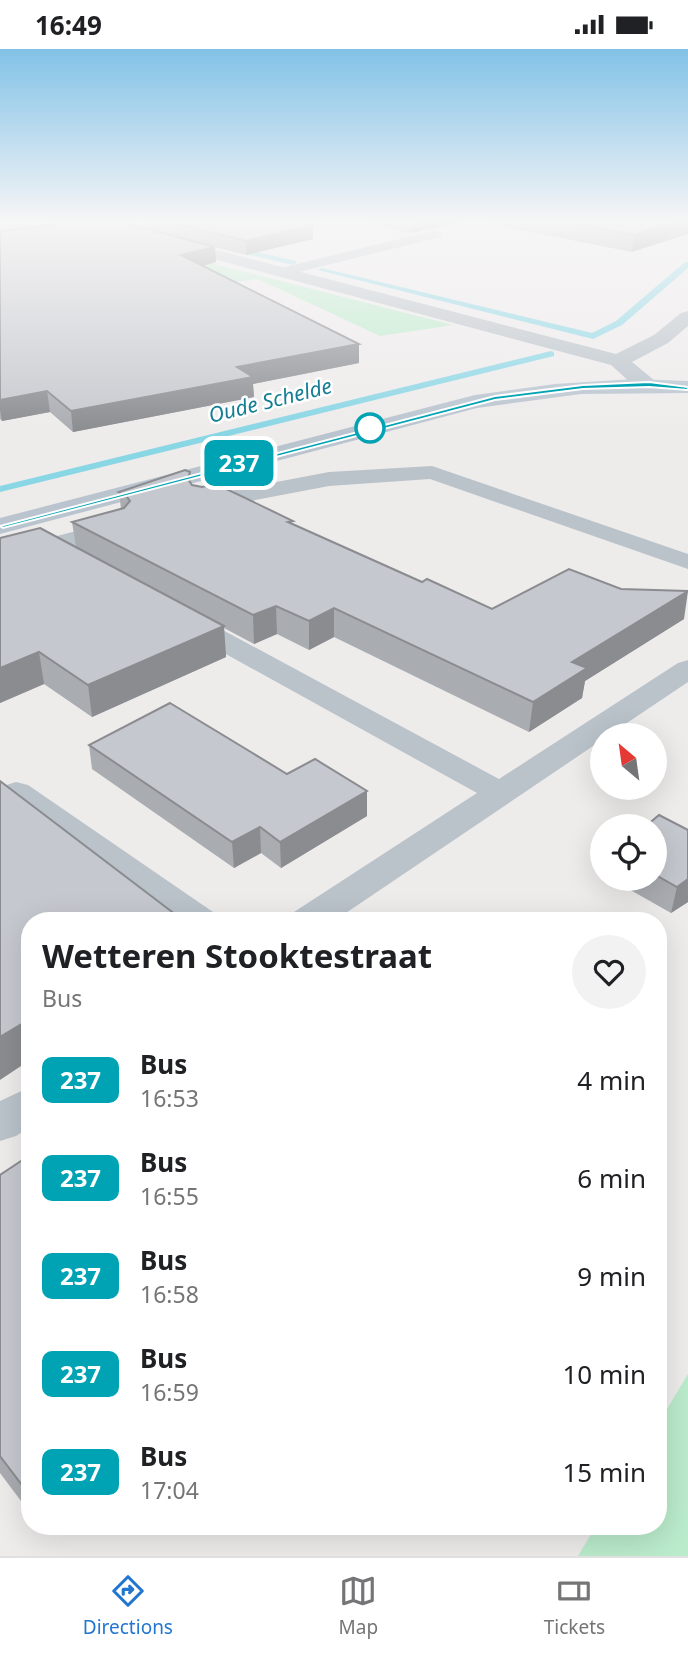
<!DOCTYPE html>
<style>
:root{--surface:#fff;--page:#f2f2f2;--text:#202124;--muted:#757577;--line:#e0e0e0;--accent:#2376d0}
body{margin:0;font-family:"Noto Sans",sans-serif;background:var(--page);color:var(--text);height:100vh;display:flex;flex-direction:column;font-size:26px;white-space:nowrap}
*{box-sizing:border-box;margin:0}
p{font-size:23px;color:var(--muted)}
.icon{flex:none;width:38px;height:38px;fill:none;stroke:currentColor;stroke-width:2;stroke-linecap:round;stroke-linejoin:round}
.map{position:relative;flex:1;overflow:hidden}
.panel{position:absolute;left:21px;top:863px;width:646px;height:623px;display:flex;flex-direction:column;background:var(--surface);border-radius:28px;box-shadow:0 7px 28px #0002}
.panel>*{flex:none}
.badge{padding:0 14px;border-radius:10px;font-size:24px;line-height:46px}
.needle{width:46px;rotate:331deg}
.fabs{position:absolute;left:590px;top:674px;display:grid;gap:14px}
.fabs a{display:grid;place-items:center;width:77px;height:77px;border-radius:50%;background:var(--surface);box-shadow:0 7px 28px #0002;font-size:35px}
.map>.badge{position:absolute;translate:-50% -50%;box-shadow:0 0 0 4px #fff}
.round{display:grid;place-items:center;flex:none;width:74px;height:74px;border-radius:37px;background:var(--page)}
.head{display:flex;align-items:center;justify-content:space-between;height:119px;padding:0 21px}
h1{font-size:33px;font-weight:700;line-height:52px}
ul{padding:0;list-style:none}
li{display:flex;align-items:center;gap:21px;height:98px;padding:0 21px}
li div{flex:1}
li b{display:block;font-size:26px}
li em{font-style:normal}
li .badge{min-width:77px;font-weight:700;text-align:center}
.status{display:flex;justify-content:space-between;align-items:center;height:49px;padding:0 35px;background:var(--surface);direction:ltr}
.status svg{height:19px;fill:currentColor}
.tabs{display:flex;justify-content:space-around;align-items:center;height:98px;border-top:2px solid var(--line);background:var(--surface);font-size:19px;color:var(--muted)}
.tabs a{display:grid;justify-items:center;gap:4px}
.tabs .on{color:var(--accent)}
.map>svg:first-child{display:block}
</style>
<div class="status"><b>16:49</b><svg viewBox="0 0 49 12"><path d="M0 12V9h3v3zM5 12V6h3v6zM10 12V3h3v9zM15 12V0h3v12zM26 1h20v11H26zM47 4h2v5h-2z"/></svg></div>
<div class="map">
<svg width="688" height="1507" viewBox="0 0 688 1507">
<rect width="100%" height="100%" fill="#eeebeb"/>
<g fill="#baebcb">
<polygon points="143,197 453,276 380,287 258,230 204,237"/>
<polygon points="688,1325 688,1507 578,1507 596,1477 658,1477 658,1375"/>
</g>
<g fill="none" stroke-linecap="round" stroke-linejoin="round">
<g fill="#89d6e5" fill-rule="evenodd">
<polygon points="124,173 136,173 171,183 168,185"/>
<polygon points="232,197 296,212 297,214 293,216 229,201"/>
<polygon points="685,213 688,213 688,219 622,276 593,290 318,221 322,219 592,284 616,272"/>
<polygon points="551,302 554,303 554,307 0,443 0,437"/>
</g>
<g fill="#bac3ca" fill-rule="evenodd">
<polygon points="436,181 443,185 441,188 282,227 275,223 277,220"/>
<polygon points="432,417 688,505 688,520 430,430 329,437 203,461 195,459 192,454 195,449 203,447 329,423"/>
<polygon points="118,471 126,473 130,478 126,483 0,517 0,502"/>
<polygon points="186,564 195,566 499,730 678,614 688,611 688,633 609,686 602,686 602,691 334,872 289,872 294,863 477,744 177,578 173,572 177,566"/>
<polygon points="16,733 28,736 213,863 218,872 174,872 14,757 0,761 0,738"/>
<polygon points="30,1038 30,1078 16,1087 0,1092 0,1052"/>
</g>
<path fill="#bac3ca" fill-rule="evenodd" d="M84,173H109L616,305L654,286L681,264L688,262V277L668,294L632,313L660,336L657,341C639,345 624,327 611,316L86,176Z"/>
<polygon fill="#b9c4cf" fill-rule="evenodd" points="634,330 688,332 688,344 581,345 477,359 0,485 0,469 475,346 555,335"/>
</g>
<g fill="#a9acb1">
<polygon points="145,173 312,173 313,190 246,206 215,198 216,213 203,217 359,314 253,335 254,348 73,383 50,363 2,372 0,370 0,182 146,180"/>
<polygon points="362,173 462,173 411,184"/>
<polygon points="480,173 688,173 632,203"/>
<polygon points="190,423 191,434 192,436 293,476 422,533 492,560 684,570 585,632 582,649 529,683 334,588 309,601 277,585 254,595 224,579 226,608 92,668 44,635 0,654 0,489 76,498 72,473 121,460 119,443"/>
<polygon points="89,696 287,725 367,767 281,819 261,804 234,819 92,720"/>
<polygon points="654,777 688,853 671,864 611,830 654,830"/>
<polygon points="30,1106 30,1464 0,1424 0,1126"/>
</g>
<g fill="#8a8c90">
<polygon points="412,173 462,173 411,184"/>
<polygon points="674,173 688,173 688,185 632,203 634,186"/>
<polygon points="313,176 313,190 246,206 246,192"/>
<polygon points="215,198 216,213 182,222 181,206"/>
<polygon points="359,295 359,314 253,335 254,348 73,383 71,362 237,318"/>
<polygon points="47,342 50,363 2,372 0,361 0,351"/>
<polygon points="688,542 684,570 585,632 582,649 529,683 533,653 572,613"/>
<polygon points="276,557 277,585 254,595 253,566"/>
<polygon points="334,559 334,588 309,601 309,572"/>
<polygon points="224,577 226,608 92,668 88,636"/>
<polygon points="39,603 44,635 0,654 0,619"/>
<polygon points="367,742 367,767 281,819 280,793"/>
<polygon points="260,778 261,804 234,819 232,793"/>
<polygon points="688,830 688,853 671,864 677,838"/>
<polygon points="30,970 30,1011 0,1031 0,988"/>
<polygon points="30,1435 30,1455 25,1440"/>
</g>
<g fill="#c5c8ce" stroke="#8a8c90" stroke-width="2">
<polygon points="73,173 120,173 215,198 181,206 359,295 237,318 253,328 71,362 47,342 0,351 0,182"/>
<polygon points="170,173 312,173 313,176 246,192"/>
<polygon points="569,173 674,173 634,186"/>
<polygon points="185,421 190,423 188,430 192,436 202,438 216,435 293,472 288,473 422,533 427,530 492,560 569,520 621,540 688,542 572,613 587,619 533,653 334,559 309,572 276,557 253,566 72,473 124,459 130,452 125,445 119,443"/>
<polygon points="40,479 224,577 88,636 39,603 0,619 0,489"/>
<polygon points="170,654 287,725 315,710 367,742 280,793 260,778 232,793 89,696"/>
<polygon points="0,732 184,872 30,872 30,970 0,988"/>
<polygon points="659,766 688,781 688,830 677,838 654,825 654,777 646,777"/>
<polygon points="30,1106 30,1435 25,1440 0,1407 0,1126"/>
</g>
<linearGradient id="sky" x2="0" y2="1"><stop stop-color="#82c2e7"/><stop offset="0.45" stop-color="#f7f6f6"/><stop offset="1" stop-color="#f7f6f6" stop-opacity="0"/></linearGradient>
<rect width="688" height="384" fill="url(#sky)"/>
<polygon fill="#00a3b4" stroke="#fff" stroke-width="2" points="649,333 688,338 688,341 649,338 583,340 495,351 3,479 0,477 495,347 583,336"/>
<circle fill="#fff" stroke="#00a3b4" stroke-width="3.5" cx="370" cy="379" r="14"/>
<g text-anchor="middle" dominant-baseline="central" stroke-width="5" stroke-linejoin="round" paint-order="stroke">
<g font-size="21" font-style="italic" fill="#147e94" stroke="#fff">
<text transform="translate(270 351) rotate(-14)">Oude Schelde</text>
</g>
</g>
</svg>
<div class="fabs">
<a><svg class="needle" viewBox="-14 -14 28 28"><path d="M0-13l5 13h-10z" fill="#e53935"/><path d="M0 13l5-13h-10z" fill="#757577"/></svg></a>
<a><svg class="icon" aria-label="locate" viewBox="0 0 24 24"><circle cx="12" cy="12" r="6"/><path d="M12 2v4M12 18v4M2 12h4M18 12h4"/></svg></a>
</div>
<b class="badge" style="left:239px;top:414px;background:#00a3b4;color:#fff">237</b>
<section class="panel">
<div class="head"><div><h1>Wetteren Stooktestraat</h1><p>Bus</p></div><a class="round"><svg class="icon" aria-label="heart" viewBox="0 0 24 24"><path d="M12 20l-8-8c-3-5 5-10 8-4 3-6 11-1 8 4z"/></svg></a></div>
<ul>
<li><span class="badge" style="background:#00a3b4;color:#fff">237</span><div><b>Bus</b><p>16:53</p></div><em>4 min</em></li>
<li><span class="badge" style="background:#00a3b4;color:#fff">237</span><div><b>Bus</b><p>16:55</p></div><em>6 min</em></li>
<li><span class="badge" style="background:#00a3b4;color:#fff">237</span><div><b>Bus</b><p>16:58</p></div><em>9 min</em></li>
<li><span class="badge" style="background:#00a3b4;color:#fff">237</span><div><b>Bus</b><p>16:59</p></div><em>10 min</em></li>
<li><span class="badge" style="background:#00a3b4;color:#fff">237</span><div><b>Bus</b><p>17:04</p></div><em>15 min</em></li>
</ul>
</section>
</div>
<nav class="tabs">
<a class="on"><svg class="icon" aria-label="directions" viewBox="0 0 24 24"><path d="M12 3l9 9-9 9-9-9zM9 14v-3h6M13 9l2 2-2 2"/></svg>Directions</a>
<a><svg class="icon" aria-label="map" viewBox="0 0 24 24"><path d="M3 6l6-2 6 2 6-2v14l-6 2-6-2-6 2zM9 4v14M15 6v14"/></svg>Map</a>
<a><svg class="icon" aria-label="tickets" viewBox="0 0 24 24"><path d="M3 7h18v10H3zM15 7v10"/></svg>Tickets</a>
</nav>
